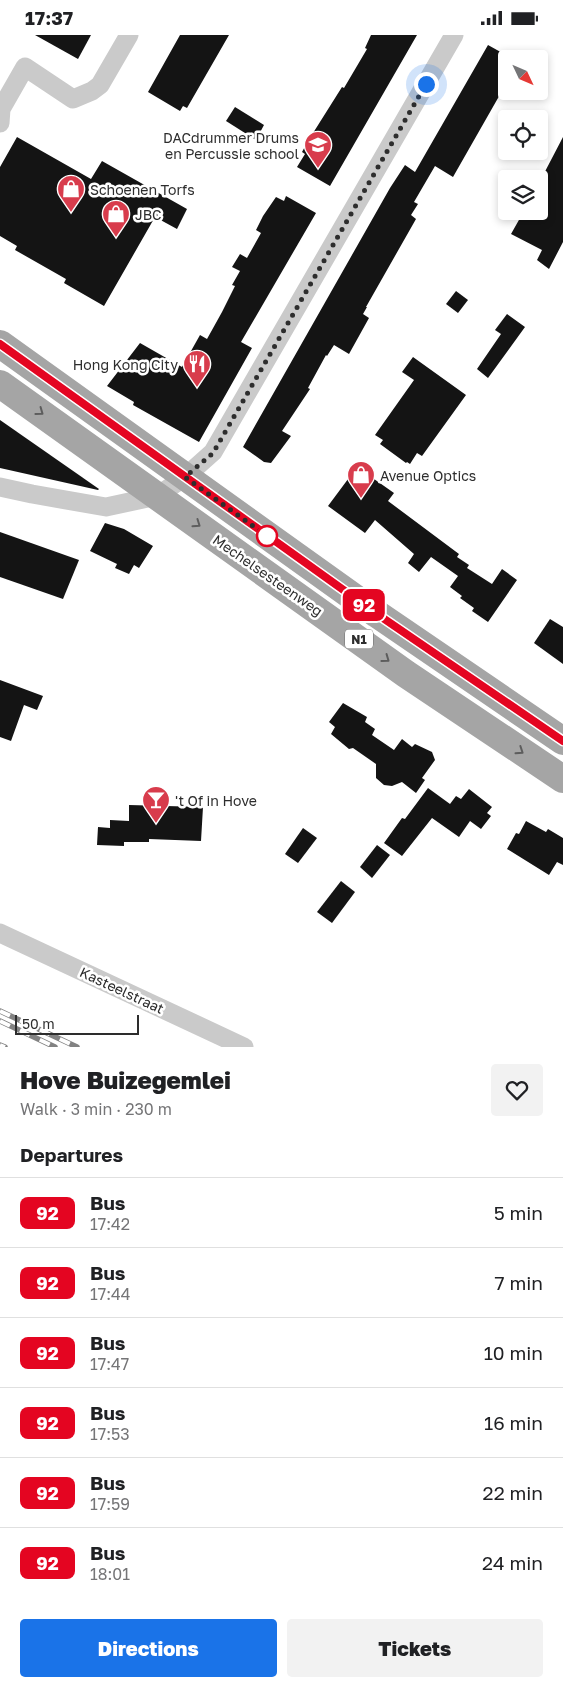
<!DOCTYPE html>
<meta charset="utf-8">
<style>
:root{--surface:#fff;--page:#f2f2f2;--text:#202124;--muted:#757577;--line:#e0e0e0;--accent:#1a73e8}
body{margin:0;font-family:"Golos Text",sans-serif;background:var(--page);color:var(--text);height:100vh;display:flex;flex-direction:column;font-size:19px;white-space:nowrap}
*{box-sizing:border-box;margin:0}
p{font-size:16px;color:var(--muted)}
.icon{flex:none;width:28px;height:28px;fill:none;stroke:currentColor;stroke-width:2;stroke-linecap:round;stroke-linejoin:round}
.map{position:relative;height:1012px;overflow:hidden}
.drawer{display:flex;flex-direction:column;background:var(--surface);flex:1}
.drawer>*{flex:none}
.badge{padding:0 10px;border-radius:8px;font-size:18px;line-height:32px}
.needle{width:32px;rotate:134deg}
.controls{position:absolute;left:498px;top:15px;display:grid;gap:10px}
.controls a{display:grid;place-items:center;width:50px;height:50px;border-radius:5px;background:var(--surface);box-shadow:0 2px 8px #0003;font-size:25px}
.scale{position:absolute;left:15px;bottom:12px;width:124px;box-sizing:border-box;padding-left:5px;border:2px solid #2d2d2d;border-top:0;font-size:14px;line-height:18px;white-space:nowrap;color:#2d2d2d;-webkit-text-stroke:4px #fff;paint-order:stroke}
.you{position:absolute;width:25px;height:25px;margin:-12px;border:4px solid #fff;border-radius:50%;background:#1a73e8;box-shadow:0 0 0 8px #1a73e833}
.map>.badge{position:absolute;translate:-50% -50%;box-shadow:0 0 0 2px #fff}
h2{padding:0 20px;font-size:19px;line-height:45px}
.round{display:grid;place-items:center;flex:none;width:52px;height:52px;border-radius:5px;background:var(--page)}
.head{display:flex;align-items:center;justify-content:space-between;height:85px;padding:0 20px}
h1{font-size:24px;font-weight:800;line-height:38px}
.primary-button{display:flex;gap:10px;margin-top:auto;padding:10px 20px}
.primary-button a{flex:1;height:58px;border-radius:5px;background:var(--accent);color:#fff;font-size:20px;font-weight:800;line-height:58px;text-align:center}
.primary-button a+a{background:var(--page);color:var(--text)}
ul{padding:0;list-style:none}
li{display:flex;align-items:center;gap:15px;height:70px;padding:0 20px;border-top:1px solid var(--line)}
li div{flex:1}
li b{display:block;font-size:19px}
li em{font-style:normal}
li .badge{min-width:55px;font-weight:700;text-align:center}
.status{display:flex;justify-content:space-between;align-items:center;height:35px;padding:0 25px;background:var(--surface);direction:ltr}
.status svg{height:14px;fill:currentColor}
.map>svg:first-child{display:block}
</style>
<div class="status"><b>17:37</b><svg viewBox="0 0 49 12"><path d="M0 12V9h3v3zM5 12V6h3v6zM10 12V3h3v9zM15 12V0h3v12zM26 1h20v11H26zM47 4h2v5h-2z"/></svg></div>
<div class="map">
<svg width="563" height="1012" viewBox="0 0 563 1012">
<rect width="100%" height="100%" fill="#fff"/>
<g fill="#141414">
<polygon points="35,0 91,0 78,24"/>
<polygon points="180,0 229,0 187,73 183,71 180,76 148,57"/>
<polygon points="371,0 417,0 330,151 297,132 305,119 302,117 308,106 342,52 344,53 367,14 365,13"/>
<polygon points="488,10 506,20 506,49 453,142 435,131 414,167 418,169 411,180 416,184 366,272 367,272 363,279 369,283 349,319 334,310 327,321 326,320 308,353 310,354 282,396 291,401 271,428 264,427 243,412 390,153 405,130 415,137"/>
<polygon points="235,72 264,90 256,105 226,86"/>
<polygon points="17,102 91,144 102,126 187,174 177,194 155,182 104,271 64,248 66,244 15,215 17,211 0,201 0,132"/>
<polygon points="563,102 563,207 549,234 537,225 542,215 511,199 524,176 539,176 539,148"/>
<polygon points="286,161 316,178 241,307 252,313 199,407 133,370 134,367 107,351 140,308 182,332 200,300 207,304 222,277 235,251 232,250 240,236 232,232 240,219 247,223 261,198 256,195 263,181 276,162 284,166"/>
<polygon points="456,256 468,265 458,278 446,269"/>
<polygon points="507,279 525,292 488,343 477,334 501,299 495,295"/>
<polygon points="413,322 466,360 422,421 417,418 410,429 407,427 406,428 380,409 383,405 375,400 414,345 402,337"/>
<polygon points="0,385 99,454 98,455 0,433"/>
<polygon points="357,432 394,458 388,466 459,519 457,522 469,530 467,533 492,549 502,534 517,545 488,587 472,576 474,573 460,563 462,561 450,552 458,541 431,522 419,537 408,528 414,519 375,485 365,498 328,471"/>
<polygon points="105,488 124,494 153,511 139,533 134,530 129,539 115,533 117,529 90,516"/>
<polygon points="0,497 79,525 63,564 0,542"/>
<polygon points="550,584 563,592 563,629 534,608"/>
<polygon points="0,645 43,661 37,675 24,670 11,706 0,702"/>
<polygon points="343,668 367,682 365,687 375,694 372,700 394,715 402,704 412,712 415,709 432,717 435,725 422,743 425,745 416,758 402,747 392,751 384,750 376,743 376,729 353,713 349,714 331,699 335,692 329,687"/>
<polygon points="428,753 450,769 456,761 461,764 469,754 492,772 487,778 491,781 481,794 470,786 459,802 432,783 402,821 384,808 402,783 405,784"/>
<polygon points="129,770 203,772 201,806 149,804 149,807 124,807 124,811 97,810 98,792 110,793 110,785 129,786"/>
<polygon points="526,786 546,797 548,794 563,803 563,830 557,827 549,840 507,814 516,798 519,799"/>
<polygon points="303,793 317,803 298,828 285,819"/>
<polygon points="377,810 390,820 372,843 360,832"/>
<polygon points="341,846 355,857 332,888 317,877"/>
</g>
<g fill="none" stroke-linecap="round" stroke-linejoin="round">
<g stroke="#cacaca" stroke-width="19">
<polyline points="0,88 1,74 25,32 73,64 92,56 100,50 129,0"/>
<polyline points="0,452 32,459 106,472 157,461 185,442 213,417 454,0"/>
<polyline points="0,898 244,1012"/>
</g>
<g stroke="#a5a5a5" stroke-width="28">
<polyline points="0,309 377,579 563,706"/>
<polyline points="0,349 406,639 563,744"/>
</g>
<defs>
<g id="rail">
<polyline points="0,976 77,1012"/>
<polyline points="0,986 55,1012"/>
<polyline points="0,1010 5,1012"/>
</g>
</defs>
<use href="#rail" stroke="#828282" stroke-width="5.5"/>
<use href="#rail" stroke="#fff" stroke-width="4" stroke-dasharray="11" stroke-linecap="butt"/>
</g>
<defs><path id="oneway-chevron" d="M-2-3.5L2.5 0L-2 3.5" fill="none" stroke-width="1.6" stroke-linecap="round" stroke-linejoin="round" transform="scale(1.25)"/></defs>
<g stroke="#5d5d5d">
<use href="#oneway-chevron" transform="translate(40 377) rotate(36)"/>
<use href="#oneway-chevron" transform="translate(197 489) rotate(35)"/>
<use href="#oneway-chevron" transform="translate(386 624) rotate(36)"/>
<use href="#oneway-chevron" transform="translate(520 716) rotate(34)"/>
</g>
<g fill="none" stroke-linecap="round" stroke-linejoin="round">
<defs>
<polyline id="line" points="0,309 377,579 563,706"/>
</defs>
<use href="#line" stroke="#fff" stroke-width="11"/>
<use href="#line" stroke="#e40521" stroke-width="8"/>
<polyline stroke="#2d2d2d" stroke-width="5" stroke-dasharray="0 9" points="267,501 185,442 213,418 426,49"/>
</g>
<defs>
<symbol id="school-pin" viewBox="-11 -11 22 30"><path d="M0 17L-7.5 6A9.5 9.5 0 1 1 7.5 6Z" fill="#d83c4c" stroke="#fff"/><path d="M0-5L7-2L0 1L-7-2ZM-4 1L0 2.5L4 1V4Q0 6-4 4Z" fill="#fff"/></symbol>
<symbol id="shop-pin" viewBox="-11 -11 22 30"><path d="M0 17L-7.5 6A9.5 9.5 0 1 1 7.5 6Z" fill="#d83c4c" stroke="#fff"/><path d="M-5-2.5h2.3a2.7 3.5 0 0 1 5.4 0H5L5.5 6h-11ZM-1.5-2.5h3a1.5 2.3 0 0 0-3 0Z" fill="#fff"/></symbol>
<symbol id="restaurant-pin" viewBox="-11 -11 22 30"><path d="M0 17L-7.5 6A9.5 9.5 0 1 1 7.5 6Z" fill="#d83c4c" stroke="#fff"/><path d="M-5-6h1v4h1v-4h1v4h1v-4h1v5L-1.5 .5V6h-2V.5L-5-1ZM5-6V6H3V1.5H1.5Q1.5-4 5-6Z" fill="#fff"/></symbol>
<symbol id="bar-pin" viewBox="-11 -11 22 30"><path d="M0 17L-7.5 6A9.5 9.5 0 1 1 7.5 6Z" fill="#d83c4c" stroke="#fff"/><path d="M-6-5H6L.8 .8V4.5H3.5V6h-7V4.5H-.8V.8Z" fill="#fff"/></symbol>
</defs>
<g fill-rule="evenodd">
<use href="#school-pin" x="302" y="94" width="32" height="43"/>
<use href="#shop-pin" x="55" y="138" width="32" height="43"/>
<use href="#shop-pin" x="100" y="163" width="32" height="43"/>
<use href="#restaurant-pin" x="181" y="313" width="32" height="43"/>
<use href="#shop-pin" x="345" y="424" width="32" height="43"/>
<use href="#bar-pin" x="140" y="749" width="32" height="43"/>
</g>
<circle fill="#fff" stroke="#e40521" stroke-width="2.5" cx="267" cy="501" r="10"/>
<g text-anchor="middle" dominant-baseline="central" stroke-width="5" stroke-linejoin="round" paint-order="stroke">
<rect fill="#fff" stroke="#6c6c6c" stroke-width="1" x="345" y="594.5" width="28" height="19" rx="4"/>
<g font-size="12" font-weight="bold" fill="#2d2d2d">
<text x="359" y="604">N1</text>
</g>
<g font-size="14" fill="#2d2d2d" stroke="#fff" text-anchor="start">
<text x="299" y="102" text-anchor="end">DACdrummer Drums<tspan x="299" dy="16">en Percussie school</tspan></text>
<text x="90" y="154">Schoenen Torfs</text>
<text x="135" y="179">JBC</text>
<text x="178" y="329" text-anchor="end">Hong Kong City</text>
<text x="380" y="440">Avenue Optics</text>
<text x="175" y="765">'t Of in Hove</text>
</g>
<g font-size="14" fill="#2d2d2d" stroke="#fff">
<text transform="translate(268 540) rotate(35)">Mechelsesteenweg</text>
<text transform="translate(122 955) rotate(25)">Kasteelstraat</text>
</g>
</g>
</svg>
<div class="controls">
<a><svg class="needle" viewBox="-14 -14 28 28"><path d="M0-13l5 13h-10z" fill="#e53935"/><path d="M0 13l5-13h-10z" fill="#757577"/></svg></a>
<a><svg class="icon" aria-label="locate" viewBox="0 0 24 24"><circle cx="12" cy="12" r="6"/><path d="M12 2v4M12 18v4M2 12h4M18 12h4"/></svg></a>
<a><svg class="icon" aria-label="layers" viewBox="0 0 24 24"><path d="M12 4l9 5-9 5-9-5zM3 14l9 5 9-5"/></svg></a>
</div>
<div class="scale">50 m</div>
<div class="you" style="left:426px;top:49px"></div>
<b class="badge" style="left:364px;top:570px;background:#e40521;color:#fff">92</b>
</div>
<section class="drawer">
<div class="head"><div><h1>Hove Buizegemlei</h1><p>Walk · 3 min · 230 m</p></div><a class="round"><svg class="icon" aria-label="heart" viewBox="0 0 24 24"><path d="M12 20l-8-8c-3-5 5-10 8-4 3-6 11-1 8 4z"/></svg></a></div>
<h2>Departures</h2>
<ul>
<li><span class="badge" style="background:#e40521;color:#fff">92</span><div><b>Bus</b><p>17:42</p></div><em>5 min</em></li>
<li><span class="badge" style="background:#e40521;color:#fff">92</span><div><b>Bus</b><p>17:44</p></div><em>7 min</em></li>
<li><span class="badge" style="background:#e40521;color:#fff">92</span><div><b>Bus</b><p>17:47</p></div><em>10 min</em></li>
<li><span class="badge" style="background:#e40521;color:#fff">92</span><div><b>Bus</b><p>17:53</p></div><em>16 min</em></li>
<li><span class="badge" style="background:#e40521;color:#fff">92</span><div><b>Bus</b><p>17:59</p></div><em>22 min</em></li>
<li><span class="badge" style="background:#e40521;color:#fff">92</span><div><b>Bus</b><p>18:01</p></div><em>24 min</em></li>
</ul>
<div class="primary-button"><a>Directions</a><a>Tickets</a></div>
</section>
